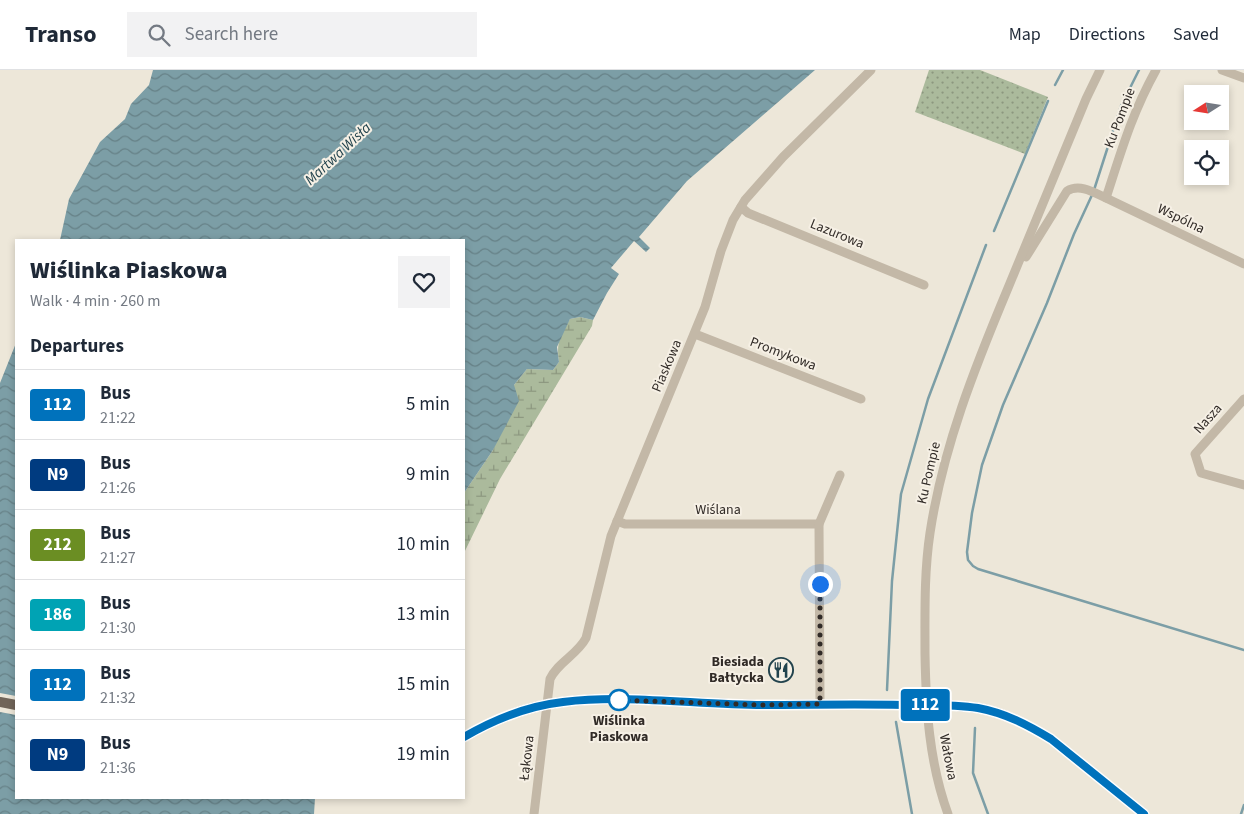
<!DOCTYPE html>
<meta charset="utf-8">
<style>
:root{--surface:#fff;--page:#f2f2f3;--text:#1f2937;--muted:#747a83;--line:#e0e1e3}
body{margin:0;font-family:"Source Sans 3",sans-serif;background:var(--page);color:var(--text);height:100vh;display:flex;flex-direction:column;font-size:19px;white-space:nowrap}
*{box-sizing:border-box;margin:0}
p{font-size:16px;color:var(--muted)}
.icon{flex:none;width:28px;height:28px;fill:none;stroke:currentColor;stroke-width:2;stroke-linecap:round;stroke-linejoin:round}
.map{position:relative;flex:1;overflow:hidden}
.drawer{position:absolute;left:15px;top:169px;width:450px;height:560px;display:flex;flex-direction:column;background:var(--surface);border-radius:0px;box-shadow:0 2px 8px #0003}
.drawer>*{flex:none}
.badge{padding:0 10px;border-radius:4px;font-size:18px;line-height:32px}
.needle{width:32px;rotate:258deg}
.controls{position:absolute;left:1184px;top:15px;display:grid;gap:10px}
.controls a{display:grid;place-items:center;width:45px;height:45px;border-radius:0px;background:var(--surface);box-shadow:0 2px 8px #0003;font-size:25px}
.you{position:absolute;width:25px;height:25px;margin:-12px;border:4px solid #fff;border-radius:50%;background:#1a73e8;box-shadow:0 0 0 8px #1a73e833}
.map>.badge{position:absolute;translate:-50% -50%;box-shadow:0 0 0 2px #fff}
h2{padding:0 15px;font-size:19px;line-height:45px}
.round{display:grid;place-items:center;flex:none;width:52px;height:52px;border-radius:0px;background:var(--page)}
.overview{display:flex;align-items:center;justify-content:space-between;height:85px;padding:0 15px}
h1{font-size:24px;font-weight:800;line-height:38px}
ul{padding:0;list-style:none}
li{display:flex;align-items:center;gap:15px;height:70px;padding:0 15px;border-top:1px solid var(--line)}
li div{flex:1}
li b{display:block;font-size:19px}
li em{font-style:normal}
li .badge{min-width:55px;font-weight:700;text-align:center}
header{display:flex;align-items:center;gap:30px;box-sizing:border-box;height:70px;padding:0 25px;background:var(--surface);border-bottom:1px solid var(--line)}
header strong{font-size:24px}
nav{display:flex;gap:28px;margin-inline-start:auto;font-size:18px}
.search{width:350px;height:45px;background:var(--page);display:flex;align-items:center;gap:12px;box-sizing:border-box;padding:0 18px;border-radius:0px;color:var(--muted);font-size:19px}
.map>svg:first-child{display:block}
</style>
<header>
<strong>Transo</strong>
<div class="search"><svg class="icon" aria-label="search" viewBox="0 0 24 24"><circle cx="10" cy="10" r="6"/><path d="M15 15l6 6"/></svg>Search here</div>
<nav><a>Map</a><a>Directions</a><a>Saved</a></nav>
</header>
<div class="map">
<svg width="1244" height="744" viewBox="0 0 1244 744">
<defs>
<pattern id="grass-dots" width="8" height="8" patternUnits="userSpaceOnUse" patternTransform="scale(1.25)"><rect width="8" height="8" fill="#abba9c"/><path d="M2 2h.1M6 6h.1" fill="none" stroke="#8c977f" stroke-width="1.8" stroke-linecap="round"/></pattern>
<pattern id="wetland-marsh" width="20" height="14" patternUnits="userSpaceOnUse" patternTransform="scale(1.25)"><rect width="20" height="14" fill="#abba9c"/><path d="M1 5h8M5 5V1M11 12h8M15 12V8" fill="none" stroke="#8c977f"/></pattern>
<pattern id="water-waves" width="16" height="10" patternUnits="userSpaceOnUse" patternTransform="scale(1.25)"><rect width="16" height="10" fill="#7c9ea6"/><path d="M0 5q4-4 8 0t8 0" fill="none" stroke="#668187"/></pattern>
</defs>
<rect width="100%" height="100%" fill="#ede7d9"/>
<polygon fill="url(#grass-dots)" points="929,0 980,0 1048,27 1025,84 915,42"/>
<path fill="url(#wetland-marsh)" d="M580,247L593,250L592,256L500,409L464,483V423L493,380L514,315L527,299L553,300L559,292C556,272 560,267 570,249Z"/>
<g fill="url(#water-waves)">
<polygon points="153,0 815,0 687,111 639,167 650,178 646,182 634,171 611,198 619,204 607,223 593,250 580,247 570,249 557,277 559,292 553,300 527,299 514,315 519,331 493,380 464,423 464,170 60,170 69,129 100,72 125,49 131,34 149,15"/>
<polygon points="16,273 16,728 315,728 314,744 0,744 0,313"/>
</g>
<polygon fill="#ede7d9" points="0,623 16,626 16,645 0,642"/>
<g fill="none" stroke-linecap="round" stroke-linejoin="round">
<g stroke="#7c9ea6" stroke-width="2.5">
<polyline points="1055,15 1063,0"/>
<polyline points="1094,120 1121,36 1139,0"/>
<polyline points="1092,125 1074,164 1047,233 1003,335 982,395 972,443 967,482 968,490 973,496 978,499 1244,580"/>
<polyline points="994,161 1048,31"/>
<polyline points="887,620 892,511 901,424 928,329 986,175"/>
<polyline points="896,652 912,744"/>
<polyline points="975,658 973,703 988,744"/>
<polyline points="1241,744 1244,735"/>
</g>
<g stroke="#c3b8a7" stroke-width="9">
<polyline points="1222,0 1244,8"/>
<polyline points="1106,128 1244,194"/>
<polyline points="741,137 748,143 924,215"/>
<path d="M1026,187L1067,121C1080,113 1095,123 1106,128C1121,82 1132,43 1156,0"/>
<polyline points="695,264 861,329"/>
<polyline points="1244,329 1195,384 1201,403 1244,415"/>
<polyline points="617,451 625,454 819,454 820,634"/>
<polyline points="819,454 840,405"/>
<path d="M534,744L550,609C558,592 577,585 586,568L611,466L705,237L721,181L733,150L745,130L783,87L871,0"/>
<path d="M948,744C929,692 926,639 925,584C925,543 924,503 930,463C943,377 975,297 1008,218C1034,155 1060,92 1086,29L1100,0"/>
</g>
<g stroke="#716559" stroke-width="10">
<polyline points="0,632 16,635"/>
<path d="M464,667C495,649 527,636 563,632C629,624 697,635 763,635C808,635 854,634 899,635C925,635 952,634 978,638C1005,643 1028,655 1051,669L1144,744"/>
</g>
</g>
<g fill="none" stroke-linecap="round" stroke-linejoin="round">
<defs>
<path id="line" d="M464,667C495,649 527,636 563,632C629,624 697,635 763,635C810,635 856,634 903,635C928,635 954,634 978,638C1005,643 1028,655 1051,669L1144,744"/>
</defs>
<use href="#line" stroke="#fff" stroke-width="11"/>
<use href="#line" stroke="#0072bc" stroke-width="8"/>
<polyline stroke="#312b27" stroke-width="5" stroke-dasharray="0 9" points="619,630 762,635 820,634 820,514"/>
</g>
<defs>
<symbol id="restaurant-ring" viewBox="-11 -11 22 22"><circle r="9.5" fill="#f6f0e5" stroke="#22434d" stroke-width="1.5"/><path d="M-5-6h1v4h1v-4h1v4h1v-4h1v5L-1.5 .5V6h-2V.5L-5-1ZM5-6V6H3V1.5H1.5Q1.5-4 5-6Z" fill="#22434d"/></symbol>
</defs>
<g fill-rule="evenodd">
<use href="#restaurant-ring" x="767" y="586" width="28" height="28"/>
</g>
<circle fill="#fff" stroke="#0072bc" stroke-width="2.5" cx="619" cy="630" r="10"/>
<g text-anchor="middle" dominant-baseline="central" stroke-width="4" stroke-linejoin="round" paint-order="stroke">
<g font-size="14" fill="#312b27" stroke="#f6f0e5">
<text transform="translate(1120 48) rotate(-69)">Ku Pompie</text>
<text transform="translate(1181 149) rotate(26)">Wspólna</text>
<text transform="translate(837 164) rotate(22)">Lazurowa</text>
<text transform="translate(783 284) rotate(21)">Promykowa</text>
<text transform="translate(667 296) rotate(-67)">Piaskowa</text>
<text transform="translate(1208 349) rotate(-48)">Nasza</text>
<text transform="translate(929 403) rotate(-77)">Ku Pompie</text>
<text x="718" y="440">Wiślana</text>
<text transform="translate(948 687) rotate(79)">Wałowa</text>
<text transform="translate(527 688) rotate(-83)">Łąkowa</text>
</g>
<g font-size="14" font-weight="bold" fill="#312b27" stroke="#f6f0e5" text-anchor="end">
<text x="764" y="592">Biesiada<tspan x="764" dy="16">Bałtycka</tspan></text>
</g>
<g font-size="14" font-weight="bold" fill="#312b27" stroke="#f6f0e5">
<text x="619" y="651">Wiślinka<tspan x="619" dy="16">Piaskowa</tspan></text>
</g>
<g font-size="15" font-style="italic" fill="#22434d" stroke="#f6f0e5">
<text transform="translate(338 84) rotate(-43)">Martwa Wisła</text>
</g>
</g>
</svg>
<div class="controls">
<a><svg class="needle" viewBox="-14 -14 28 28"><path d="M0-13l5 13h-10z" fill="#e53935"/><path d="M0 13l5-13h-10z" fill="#747a83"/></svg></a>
<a><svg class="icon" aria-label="locate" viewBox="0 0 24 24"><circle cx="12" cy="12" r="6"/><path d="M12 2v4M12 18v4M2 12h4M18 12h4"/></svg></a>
</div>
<div class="you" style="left:820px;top:514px"></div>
<b class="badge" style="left:925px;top:635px;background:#0072bc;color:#fff">112</b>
<section class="drawer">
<div class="overview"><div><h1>Wiślinka Piaskowa</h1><p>Walk · 4 min · 260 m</p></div><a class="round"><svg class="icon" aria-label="heart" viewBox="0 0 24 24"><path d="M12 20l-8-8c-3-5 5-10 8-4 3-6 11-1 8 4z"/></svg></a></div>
<h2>Departures</h2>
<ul>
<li><span class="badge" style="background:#0072bc;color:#fff">112</span><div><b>Bus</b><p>21:22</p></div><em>5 min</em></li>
<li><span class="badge" style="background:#003b80;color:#fff">N9</span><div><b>Bus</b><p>21:26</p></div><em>9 min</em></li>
<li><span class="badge" style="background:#6b8e23;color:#fff">212</span><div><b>Bus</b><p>21:27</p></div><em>10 min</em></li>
<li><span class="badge" style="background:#00a3b4;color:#fff">186</span><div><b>Bus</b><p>21:30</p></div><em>13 min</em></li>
<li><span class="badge" style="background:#0072bc;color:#fff">112</span><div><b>Bus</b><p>21:32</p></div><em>15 min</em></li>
<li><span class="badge" style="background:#003b80;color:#fff">N9</span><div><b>Bus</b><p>21:36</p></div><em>19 min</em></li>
</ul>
</section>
</div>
